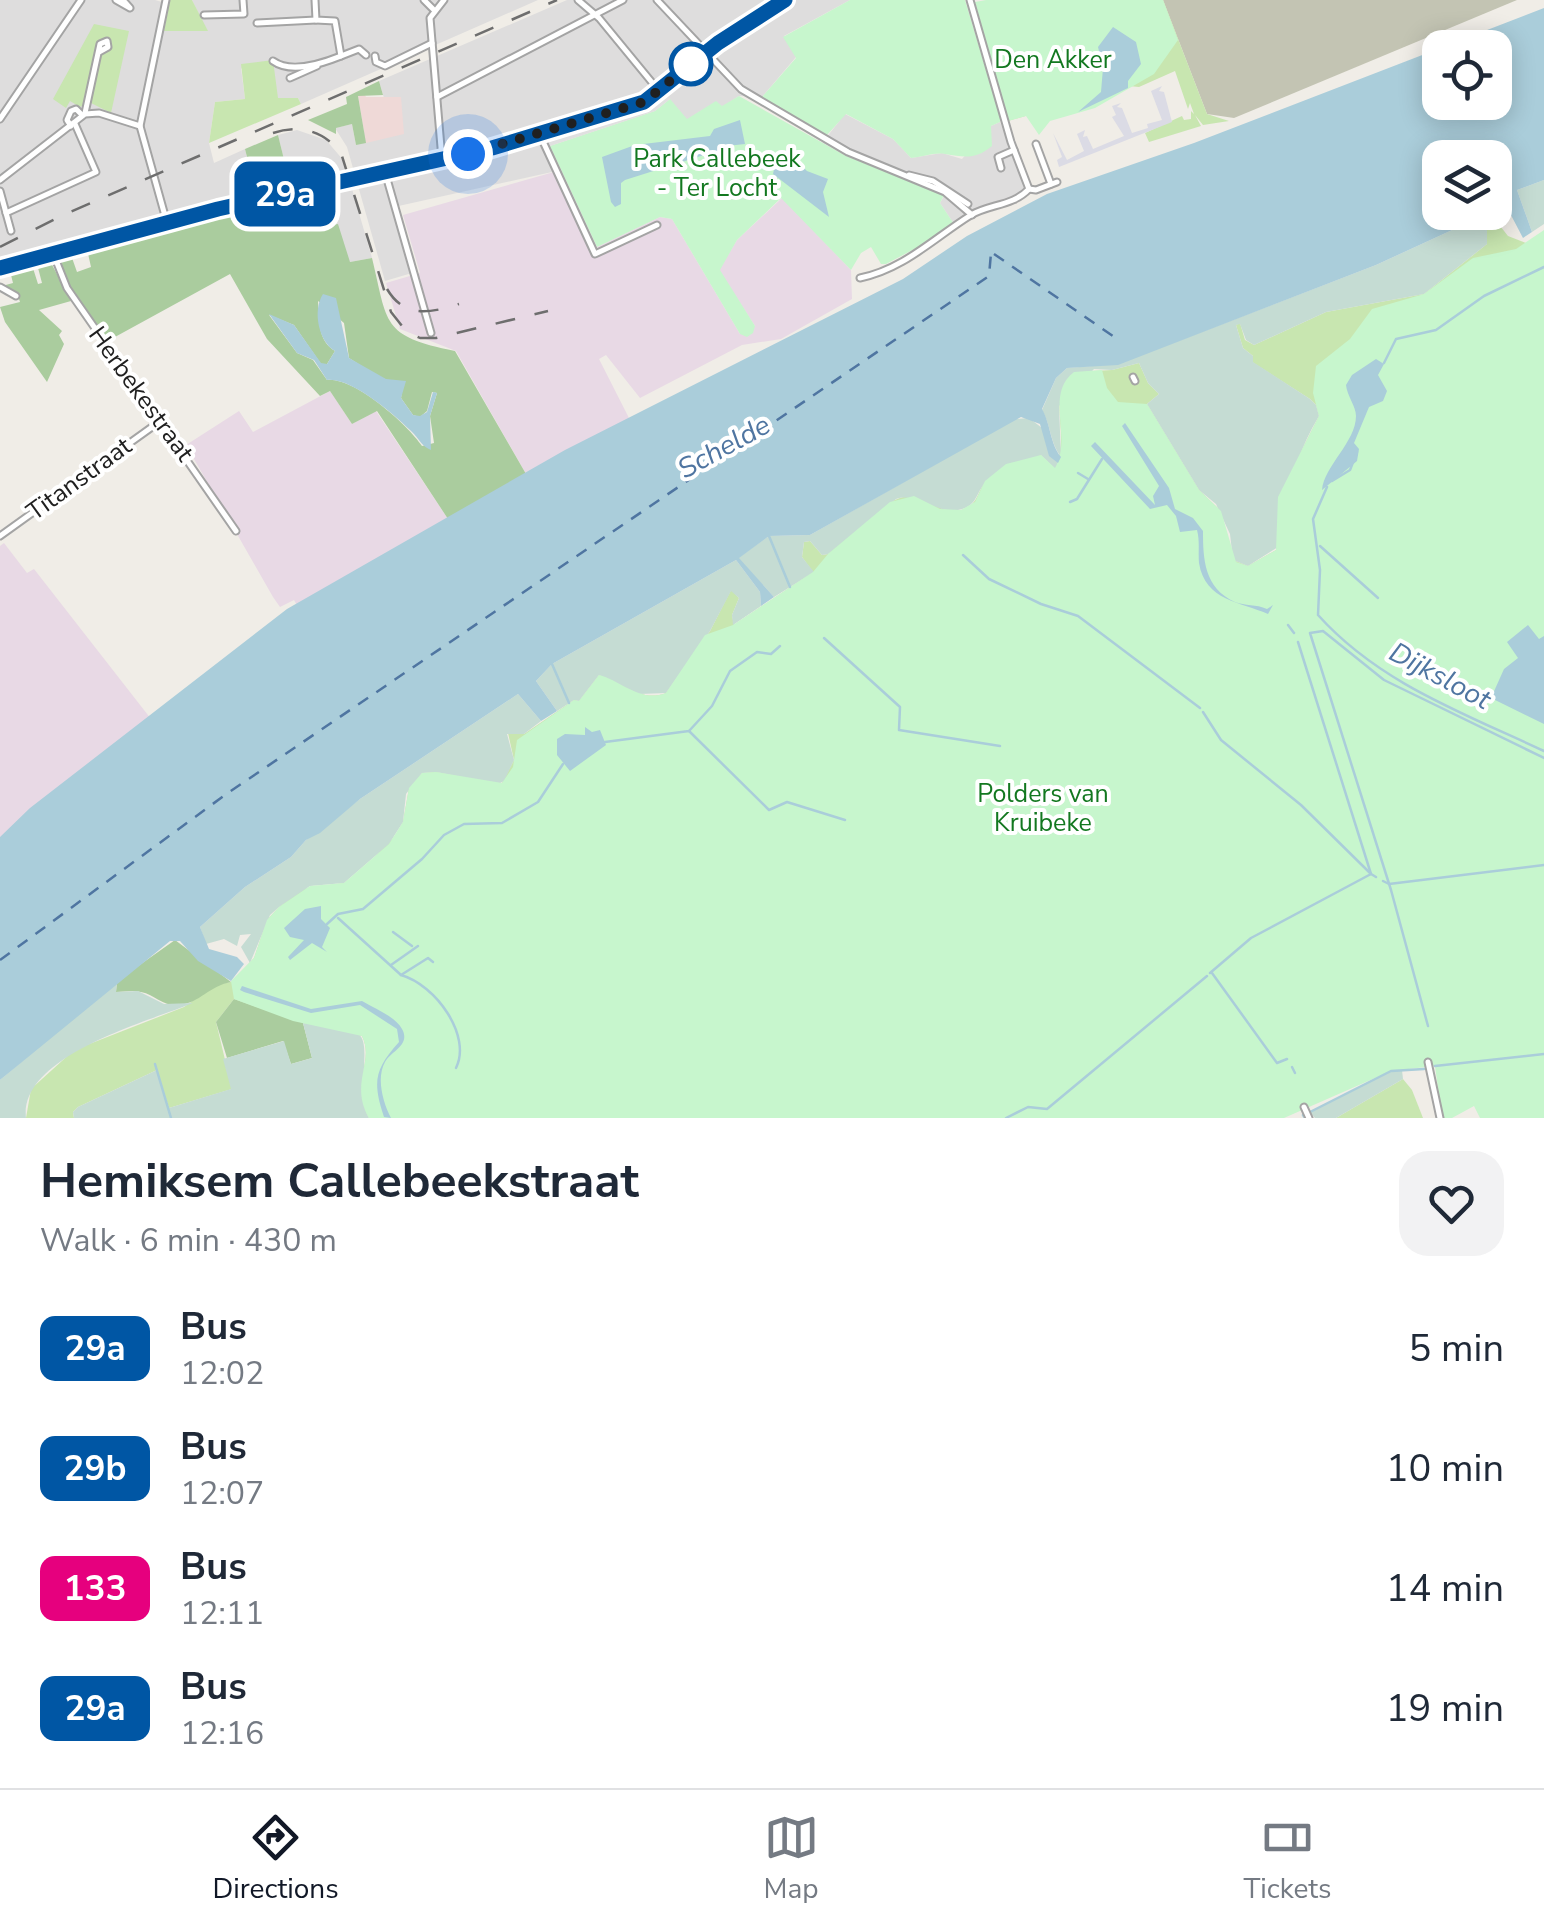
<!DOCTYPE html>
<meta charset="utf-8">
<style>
:root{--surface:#fff;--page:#f2f2f3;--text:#1f2937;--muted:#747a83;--line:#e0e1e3;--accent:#111827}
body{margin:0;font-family:"Nunito Sans",sans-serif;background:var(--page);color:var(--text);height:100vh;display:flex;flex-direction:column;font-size:38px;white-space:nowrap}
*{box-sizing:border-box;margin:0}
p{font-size:32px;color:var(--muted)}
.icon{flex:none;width:55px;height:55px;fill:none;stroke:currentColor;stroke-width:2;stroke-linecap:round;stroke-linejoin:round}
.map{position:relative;height:1118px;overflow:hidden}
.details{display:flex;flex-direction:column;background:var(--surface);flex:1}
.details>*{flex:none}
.badge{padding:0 20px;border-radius:15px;font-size:35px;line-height:65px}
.fabs{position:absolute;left:1422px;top:30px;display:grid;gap:20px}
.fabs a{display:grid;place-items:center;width:90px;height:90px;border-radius:20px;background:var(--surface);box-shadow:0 5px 25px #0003;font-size:50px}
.you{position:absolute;width:50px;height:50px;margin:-25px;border:8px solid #fff;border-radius:50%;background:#1a73e8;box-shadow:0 0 0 15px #1a73e833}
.map>.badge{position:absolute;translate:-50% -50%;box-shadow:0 0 0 5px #fff}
.round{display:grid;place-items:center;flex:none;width:105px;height:105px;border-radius:30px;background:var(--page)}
.headline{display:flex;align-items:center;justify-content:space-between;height:170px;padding:0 40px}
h1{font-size:48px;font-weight:700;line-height:75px}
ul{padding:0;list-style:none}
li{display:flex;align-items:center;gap:30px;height:120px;padding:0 40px}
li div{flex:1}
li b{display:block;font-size:38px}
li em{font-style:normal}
li .badge{min-width:110px;font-weight:700;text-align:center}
.menu{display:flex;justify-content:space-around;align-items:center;height:140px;border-top:2px solid var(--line);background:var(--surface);font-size:28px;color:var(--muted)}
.menu a{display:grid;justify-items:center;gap:5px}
.menu .on{color:var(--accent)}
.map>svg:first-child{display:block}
</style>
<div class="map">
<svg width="1544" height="1118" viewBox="0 0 1544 1118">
<rect width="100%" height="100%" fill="#f0ede7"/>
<g fill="#dedddd">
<polygon points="0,0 155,0 169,4 165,31 207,31 192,0 538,0 301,104 298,98 278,99 241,68 245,99 215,102 209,143 214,163 245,149 257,196 0,261"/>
<polygon points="567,0 850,0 784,36 796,57 762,97 739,96 722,107 716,102 687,120 659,87 644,99 544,131 561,170 394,207 412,273 385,281 347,147 335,128 352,124 356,145 384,98 379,81"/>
<polygon points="845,114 893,139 911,158 942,153 962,159 991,126 1000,122 1026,190 956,227 940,203 944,196 822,143"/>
<polygon points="297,130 326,140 344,161 372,258 350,262 312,228 303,193 291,188 278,135"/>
</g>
<polygon fill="#efd9d7" points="364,93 366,97 401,97 404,134 366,143 358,96"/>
<g fill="#e8d9e5">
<polygon points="561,170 597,247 660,217 672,219 740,334 755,326 719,270 737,240 782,198 851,270 852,299 781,339 742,345 640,398 606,355 599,359 630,420 526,474 456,351 400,329 386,283 420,273 403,215"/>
<polygon points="330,391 352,424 376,411 448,519 305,620 294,600 280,607 273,597 186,445 239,411 253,432"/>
<polygon points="4,543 27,573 34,569 151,719 0,848 0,546"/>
</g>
<polygon fill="#c3c4b3" points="1163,0 1517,0 1234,118 1207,114"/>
<g fill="#c8e6b0" fill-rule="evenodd">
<polygon points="170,0 192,0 208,31 164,31"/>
<polygon points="1163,0 1207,114 1229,121 1203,125 1195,115 1201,126 1149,142 1145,133 1182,116 1184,120 1191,119 1191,111 1194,114 1190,103 1188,109 1175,71 1139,87 1129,86 1008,121 998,83"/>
<polygon points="94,24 129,31 111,113 91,103 101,55 112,47 106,37 98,42 84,105 80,107 70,101 66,108 53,99"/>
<polygon points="273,60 278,98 298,98 301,104 209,143 215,102 245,99 241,64"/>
<path d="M1495,196H1498L1497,222L1508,236L1526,243L1540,269L1484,296L1436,330L1397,339L1384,364L1376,360L1352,375L1346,385L1356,412L1354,425L1323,479L1321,489L1326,490L1313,518L1319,586L1315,588L1304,581L1291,595L1279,598L1289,604L1297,595L1312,598C1316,604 1316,611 1321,618C1371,687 1470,716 1544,751V758C1488,732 1427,709 1376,674C1361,663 1328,630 1313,630L1311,637L1384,869L1371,874L1297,639L1280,611L1273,605L1267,609C1257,604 1245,606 1235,602C1204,588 1204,559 1203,531L1193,518L1175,509L1169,488L1125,423L1123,426L1159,486L1153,496L1154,505L1084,429L1077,431L1081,433V445L1075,449L1081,466C1071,496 1045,487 1021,493C991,516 982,556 934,545L913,526L903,525L842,573L807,609L801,605L804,611L802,617L785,618L777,624L775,638L780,646L771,654L757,652L730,671L718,691L672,725L615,726L592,732L586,727L585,735L565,734L557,740V755L563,764L538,802L502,823L464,824L444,835L422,859L363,909L338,914L313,906C282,918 283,950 262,972L268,977L326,994L349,973L368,971L386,982L403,980L424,989L437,1007L439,1021L419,1046L413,1068L422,1087L453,1118H439L406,1078L407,1050L429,1019L426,1006L413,993L383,991L359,980L350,984L335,1001C312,1008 270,993 253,977L241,990L311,1013L360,1005L397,1029L399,1042C374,1070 371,1081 385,1118H369C349,1083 375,1062 362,1036L293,1021L234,999L216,1022L232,1089L169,1108L157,1070L78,1107L73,1112L74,1118H26L31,1089L74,1050L184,1007L215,985L231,982L254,958L267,920L279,907L302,889L344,883L360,872L396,835L403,822L409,788L422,773L436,772L502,783L514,760L508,733L524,734L574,700L579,701L599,675C622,681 640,703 666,693L710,631L731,590L739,598L732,615L734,625L813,572L802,557L804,542L810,541L822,555L828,554C848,536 890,489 918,497C933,502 944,515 962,510C978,505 977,492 986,481C999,463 1021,459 1041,455L1054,469C1073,437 1044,395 1074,372L1112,370L1139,363L1148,383L1159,394L1147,404L1199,490L1221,511L1233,560L1248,566L1276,550L1278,497L1319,416L1316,405L1310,399L1252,362L1253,356L1243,348L1236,325L1240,323L1245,340L1254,345L1326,312L1424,294L1487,244V214L1495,212ZM1089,381L1086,416L1092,415L1086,424L1062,428L1067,386L1072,382Z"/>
<polygon points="1403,1079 1412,1090 1423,1118 1336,1118"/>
</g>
<g fill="#aacc9e" fill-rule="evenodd">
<polygon points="379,81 383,95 358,96 366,143 356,145 352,124 336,128 336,134 308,120 347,104 346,97"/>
<polygon points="278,135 291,188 257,196 245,149"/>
<path d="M303,193L313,228L338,224L350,262L372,258C388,324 381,336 455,351L526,474L448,519L377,411L352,424L330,391L320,396L267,339L230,274L104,343L67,281L59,259L71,255L77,272L91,267L87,249L188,226L228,210ZM318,301L344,323L349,358L377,376L403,386L401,398L413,415L420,417L427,411L432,392L437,393L430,416L434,443L422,446C407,424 354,377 327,380L313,360L297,353L269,315L294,325L321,364H327L335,351C318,341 319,321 318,301Z"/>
<polygon points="50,261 71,301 39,310 62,331 59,335 64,344 47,382 5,322 0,307 20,302 18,296 2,286 13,283 10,271 32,265 38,284 42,283 37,264"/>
<path d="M175,940L231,982C209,986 200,1003 179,1005C163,1007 156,995 141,992C133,990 124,992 116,992L117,981Z"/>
<polygon points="234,999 303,1023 312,1058 291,1064 283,1041 227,1058 216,1022"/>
</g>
<g fill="#c5dcd3">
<polygon points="1544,180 1544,224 1532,232 1517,190"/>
<path d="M1487,214V244L1424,294L1326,312L1254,345L1246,340L1240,324L1236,325L1243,348L1253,356V362L1310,399L1316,405L1319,416C1294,458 1285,499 1278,547L1248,566L1233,560L1230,534L1216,504L1199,490L1147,404L1159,394L1148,383L1139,363L1112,370L1094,369L1059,406L1061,457C1050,443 1051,425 1042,410L1056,378L1067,368L1118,364L1376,265Z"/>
<path d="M1029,418L1046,431L1048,449L1058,463L1055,469L1041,455C1025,462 995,471 984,484C975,496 976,507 958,510C936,514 917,492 896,499L828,554L822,555L810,541L804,542L802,557L814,572L774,597L738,558L769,536L810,535L1015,419Z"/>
<polygon points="736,560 760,592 761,606 733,625 732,615 739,598 731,591 710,631 666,693 639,694 599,675 579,701 574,700 557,711 536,681 552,664"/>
<polygon points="518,694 541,721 524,734 507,734 514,760 504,781 498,784 436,772 422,773 406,794 403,822 389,844 344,883 310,886 279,907 270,915 250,963 241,947 251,934 240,935 237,946 224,939 206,944 200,927 245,887 291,857 306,840 360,799"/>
<path d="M117,981L116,992L138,991L164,1004L193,1003C147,1022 19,1056 26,1118H0V1080Z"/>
<path d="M303,1023C319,1026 344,1026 358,1034C373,1042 355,1094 369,1118H74L73,1112L78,1107L157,1070L169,1108L231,1089L223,1059L284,1041L291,1064L312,1058Z"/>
<polygon points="1402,1070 1403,1079 1336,1118 1315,1118 1310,1112 1391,1071"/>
</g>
<g fill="#c7f6cd">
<path d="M850,0H965L1000,117V122L991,126L992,146C975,160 965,157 945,154C935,152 922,157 911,158L893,139L846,114L827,135L762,97L796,58L783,37Z"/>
<polygon points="986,0 1163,0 1178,40 1154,74 1095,108 1050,121 1039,135 1026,116 1008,121 975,2"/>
<polygon points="739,96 846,156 944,195 940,203 956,227 886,264 881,264 871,247 861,253 851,270 781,198 737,240 720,270 755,326 753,333 747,337 740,334 672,219 660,217 597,247 550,146 655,111 670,99 687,119 716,101 722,106"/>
<path d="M1544,230V1118H1480L1474,1106L1452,1118H1442L1435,1066L1391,1071L1284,1118H369C349,1083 375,1062 362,1036L293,1021L234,999L231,981L254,958L267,920L279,907L310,886L344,883L389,844L403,822L409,788L422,773L436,772L502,783L513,767L517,740L574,700L579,701L599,675C622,681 640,703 666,693L705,635L733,625L813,572L828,554L890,502L914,496L940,509L961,510L975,502L985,481L1006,464L1041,455L1055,468C1073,437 1044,395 1074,372L1102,370L1107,388L1118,402L1147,404L1199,490L1221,511L1236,562L1248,566L1276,550L1278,497L1319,416L1313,393L1316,366L1350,339L1372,309L1424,294L1473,258L1516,249Z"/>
</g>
<polygon fill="#e0e0e0" points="664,92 670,99 655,111 550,146 546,137 651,104"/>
<polygon fill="#dbdbe5" points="1162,86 1159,91 1164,92 1172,122 1059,167 1057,160 1062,157 1053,133 1067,160 1084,151 1077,134 1085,130 1083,137 1087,136 1093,149 1124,136 1112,117 1116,115 1112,106 1121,103 1117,107 1122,108 1132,133 1148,128 1147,124 1162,120 1151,91"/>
<g fill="#aacdda" fill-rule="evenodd">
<path d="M1544,8V180L1517,190L1532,232L1523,238L1502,198L1495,196V158H1440V212L1487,214L1376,265L1118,365L1067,368L1056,378L1042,409C1051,425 1050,444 1061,457L1058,463L1049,456L1040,424L1021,417L810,535L769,536L739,558L774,597L761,606L760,592L736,560L552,664L536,681L557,711L541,721L518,694L360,799L320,833L306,840L291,857L245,887L200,927L209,949L237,957L244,964L231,981L198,961L180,941H170L0,1080V837L30,808L287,609L565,450L903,279L967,236L1047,194L1194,143ZM1440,48H1495V102H1440Z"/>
<polygon points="1113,27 1136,42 1141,64 1128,81 1128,88 1078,112 1101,92 1103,68 1098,47"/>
<polygon points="740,120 745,144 726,146 718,156 704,155 625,180 621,183 621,204 615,207 611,202 602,157 635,145 710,136 714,129"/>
<polygon points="796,160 807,171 828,179 823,192 829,217 773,174 775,165"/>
<path d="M323,294L336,298L349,358L386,379L406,381L401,398L413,415L420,416L427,412L433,392L437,393L430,416L431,450C422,446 421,442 414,434C397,417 352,377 327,380L314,360L297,353L269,314L294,325L321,363L327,364L335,351C319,342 312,311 323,294Z"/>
<path d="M1376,359L1384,364L1378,375L1387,391L1383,401L1369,407L1354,443L1359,449L1357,461L1322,490C1324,466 1356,442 1356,416C1356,406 1347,396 1346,385L1352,375Z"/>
<path d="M1125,423L1169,488L1175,509L1193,518L1203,531C1203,559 1204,588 1235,602C1245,606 1256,604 1267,609L1273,605L1268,614C1241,602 1205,601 1199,563C1198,552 1200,541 1197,530L1180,532L1176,516L1167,505L1150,509L1091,446L1095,442L1155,505L1153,496L1159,486L1122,426Z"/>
<polygon points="1528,625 1539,639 1544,636 1544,724 1491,698 1504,669 1518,658 1507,642"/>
<polygon points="585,727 592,732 600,730 606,745 570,771 557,755 557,739 565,734 585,735"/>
<polygon points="321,906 321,919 330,928 322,947 327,952 312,943 290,960 288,957 304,940 290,937 284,928 305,909"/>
<path d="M242,986L311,1009L362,1001C374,1008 396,1017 402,1029C411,1045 391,1051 385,1062C376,1078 383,1103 391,1118L384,1117C372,1081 375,1069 399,1042L397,1029L360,1005L311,1013L244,992L240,990Z"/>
</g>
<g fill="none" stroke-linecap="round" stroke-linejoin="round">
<g stroke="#aacdda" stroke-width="2.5">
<polyline points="1384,363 1396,339 1436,330 1484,296 1544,267"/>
<polyline points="1078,473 1088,479"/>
<polyline points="1332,481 1350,470 1357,452"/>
<path d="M1327,487L1313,519L1320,570L1318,615C1379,683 1463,713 1544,751"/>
<polyline points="1070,502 1077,499 1102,459"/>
<polyline points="769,536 790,587"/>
<polyline points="1320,546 1378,598"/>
<polyline points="963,555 989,579 1041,604 1078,616 1200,708"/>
<polyline points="1288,625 1294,633"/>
<polyline points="824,638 900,707 899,730 1000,746"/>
<polyline points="1298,642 1371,874"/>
<polyline points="552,664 569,703"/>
<polyline points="1203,712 1221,740 1301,805 1370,873"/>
<polyline points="689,731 769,810 787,802 845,820"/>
<polyline points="605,742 689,731 712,706 730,671 757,652 771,654 780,646"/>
<polyline points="1383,881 1389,884 1544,865"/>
<polyline points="338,918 401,975 428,958 433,962"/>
<polyline points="327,924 338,914 363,909 422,859 444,835 464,824 502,823 538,802 563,764"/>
<polyline points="393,932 412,946"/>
<polyline points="391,965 418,946"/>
<polyline points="1210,973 1251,938 1371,874 1376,877"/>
<polyline points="1212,973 1277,1063 1287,1059"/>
<path d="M401,975C436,985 472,1036 456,1068"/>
<polyline points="1428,1026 1391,890 1310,633 1323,631 1384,680 1544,758"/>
<polyline points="155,1064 171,1118"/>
<polyline points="1435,1066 1544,1054"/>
<polyline points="1292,1067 1295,1073"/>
<polyline points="1310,1112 1391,1071 1424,1069"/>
<polyline points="1303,1115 1305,1118"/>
<polyline points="1006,1118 1028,1107 1047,1109 1207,976"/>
</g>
<g stroke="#4f75a1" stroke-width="2.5" stroke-dasharray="12 10" stroke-linecap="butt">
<polyline points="994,254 1120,341"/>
<polyline points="0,960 225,795 989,276 991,253"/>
</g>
<defs>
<g id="minor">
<polyline points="116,0 130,8 123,0"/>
<polyline points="166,0 140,126 167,223"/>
<polyline points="424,0 433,9"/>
<polyline points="578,0 599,18 659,91"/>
<polyline points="657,0 741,89 848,152 945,192 972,215"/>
<polyline points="970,0 1011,142 1029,189"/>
<polyline points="204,15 244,14 243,0"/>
<polyline points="257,23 316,20"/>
<polyline points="341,56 359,49 366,55"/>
<polyline points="375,56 376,62 385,66 432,43"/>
<path d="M273,61C291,74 321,64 341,56L335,21L316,20L315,0"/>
<polyline points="290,78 317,66"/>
<polyline points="437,97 623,0"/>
<polyline points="85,113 100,44 107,41 108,47 99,52"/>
<polyline points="0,119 81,0"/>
<polyline points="71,126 67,120 71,111 76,109 82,115"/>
<polyline points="540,135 595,254 657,225"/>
<polyline points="1036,144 1051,184"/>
<polyline points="442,159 430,18 444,0"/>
<polyline points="1001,168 998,157 1014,150"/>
<polyline points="385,172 431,333"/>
<polyline points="909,175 933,181 968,204"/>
<polyline points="0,180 85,114 99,113 140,126"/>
<polyline points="1029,189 1036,190 1057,182"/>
<polyline points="0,191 11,231"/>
<polyline points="6,213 96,172 75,124"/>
<polyline points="53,253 67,288 236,531"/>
<path d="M860,278C904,269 934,238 971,215C990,204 1013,206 1029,189"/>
<polyline points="0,287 16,296"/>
<polyline points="1133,377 1135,381"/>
<polyline points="0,536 159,422"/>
<polyline points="1428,1062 1440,1118"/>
<polyline points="1304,1107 1309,1118"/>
</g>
<g id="major">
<polyline points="112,238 155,230 231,206 492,149 644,102 718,43 785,0"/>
<polyline points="0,268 113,237"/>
</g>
</defs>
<use href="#minor" stroke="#a4a4a4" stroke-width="9"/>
<use href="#major" stroke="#916a0a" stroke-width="12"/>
<use href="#minor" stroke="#fff" stroke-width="5"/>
<use href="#major" stroke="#f6d7a5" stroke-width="9"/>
<g stroke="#6e6e6e" stroke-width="2.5" stroke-dasharray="20 20" stroke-linecap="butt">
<path d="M273,133C300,124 324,131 341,153L391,312L406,331L420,338H436L548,311"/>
<polyline points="0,247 61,216 557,0"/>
<path d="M387,289C405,319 430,313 459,304"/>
</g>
</g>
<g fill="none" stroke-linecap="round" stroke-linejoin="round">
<defs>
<polyline id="line" points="0,268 218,209 492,148 644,102 718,43 785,0"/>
</defs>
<use href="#line" stroke="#fff" stroke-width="22"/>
<use href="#line" stroke="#0056a4" stroke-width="15"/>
<polyline stroke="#202020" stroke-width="10" stroke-dasharray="0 18" points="468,154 644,102 691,64"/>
</g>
<circle fill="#fff" stroke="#0056a4" stroke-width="5" cx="691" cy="64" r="20"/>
<g text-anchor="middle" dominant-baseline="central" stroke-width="8" stroke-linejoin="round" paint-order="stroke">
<g font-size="25" fill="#137820" stroke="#fff">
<text x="1053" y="60">Den Akker</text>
<text x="717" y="159">Park Callebeek<tspan x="717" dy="29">- Ter Locht</tspan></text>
<text x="1043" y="794">Polders van<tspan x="1043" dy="29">Kruibeke</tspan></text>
</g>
<g font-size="25" fill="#202020" stroke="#fff">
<text transform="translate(141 394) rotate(54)">Herbekestraat</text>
<text transform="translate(79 479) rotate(-36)">Titanstraat</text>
</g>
<g font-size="28" font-style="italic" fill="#4f75a1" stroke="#fff">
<text transform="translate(724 447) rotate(-29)">Schelde</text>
<text transform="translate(1440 676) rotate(28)">Dijksloot</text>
</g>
</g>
</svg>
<div class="fabs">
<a><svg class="icon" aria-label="locate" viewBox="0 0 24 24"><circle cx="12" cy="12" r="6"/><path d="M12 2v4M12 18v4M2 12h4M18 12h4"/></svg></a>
<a><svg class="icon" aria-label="layers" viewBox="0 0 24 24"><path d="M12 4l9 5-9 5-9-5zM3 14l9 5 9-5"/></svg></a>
</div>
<div class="you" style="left:468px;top:154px"></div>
<b class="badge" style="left:285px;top:194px;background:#0056a4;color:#fff">29a</b>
</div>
<section class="details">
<div class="headline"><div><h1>Hemiksem Callebeekstraat</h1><p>Walk · 6 min · 430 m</p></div><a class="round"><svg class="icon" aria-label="heart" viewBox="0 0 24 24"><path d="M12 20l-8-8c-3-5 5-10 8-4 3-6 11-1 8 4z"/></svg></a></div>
<ul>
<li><span class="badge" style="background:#0056a4;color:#fff">29a</span><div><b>Bus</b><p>12:02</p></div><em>5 min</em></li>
<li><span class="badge" style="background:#0056a4;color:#fff">29b</span><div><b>Bus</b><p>12:07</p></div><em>10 min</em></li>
<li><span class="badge" style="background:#e6007e;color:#fff">133</span><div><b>Bus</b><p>12:11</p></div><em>14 min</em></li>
<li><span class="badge" style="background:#0056a4;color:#fff">29a</span><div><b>Bus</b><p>12:16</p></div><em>19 min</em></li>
</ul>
</section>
<nav class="menu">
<a class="on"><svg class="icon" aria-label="directions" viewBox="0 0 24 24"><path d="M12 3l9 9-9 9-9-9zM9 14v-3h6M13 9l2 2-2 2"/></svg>Directions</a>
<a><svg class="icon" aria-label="map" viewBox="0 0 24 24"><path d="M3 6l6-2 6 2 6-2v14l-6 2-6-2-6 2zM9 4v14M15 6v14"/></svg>Map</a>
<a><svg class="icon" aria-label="tickets" viewBox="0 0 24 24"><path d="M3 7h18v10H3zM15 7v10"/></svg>Tickets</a>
</nav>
